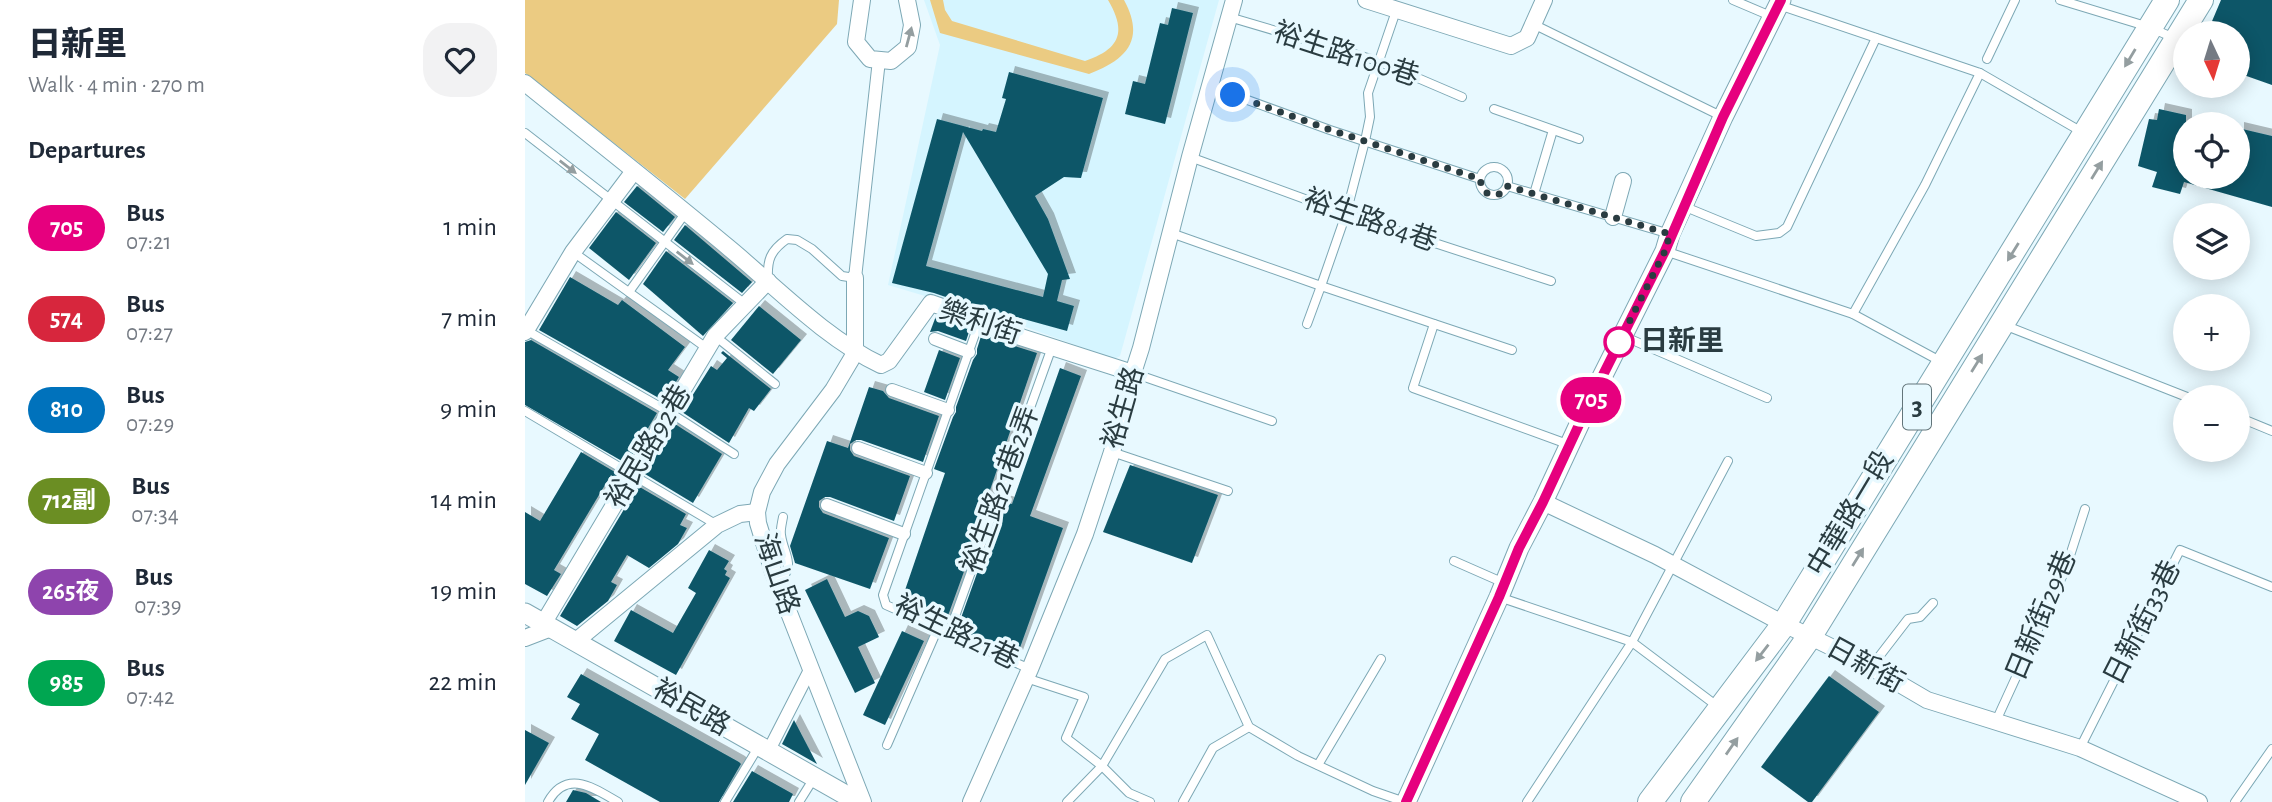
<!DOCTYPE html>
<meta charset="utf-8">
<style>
:root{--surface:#fff;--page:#f2f2f3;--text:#1f2937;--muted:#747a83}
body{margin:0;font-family:"Alegreya Sans","Noto Sans TC",sans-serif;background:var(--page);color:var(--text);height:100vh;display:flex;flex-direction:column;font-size:26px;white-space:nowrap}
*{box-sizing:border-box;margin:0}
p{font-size:23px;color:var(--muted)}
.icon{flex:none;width:38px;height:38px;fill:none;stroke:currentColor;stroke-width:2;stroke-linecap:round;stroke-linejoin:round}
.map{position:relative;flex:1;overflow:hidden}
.drawer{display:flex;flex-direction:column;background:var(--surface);width:525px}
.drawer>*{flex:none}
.badge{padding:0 14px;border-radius:23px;font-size:24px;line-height:46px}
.needle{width:46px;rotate:176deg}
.controls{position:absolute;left:1648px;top:21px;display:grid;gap:14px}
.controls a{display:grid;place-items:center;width:77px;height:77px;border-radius:50%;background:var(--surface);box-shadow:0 4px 18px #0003;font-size:35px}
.you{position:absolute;width:35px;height:35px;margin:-18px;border:5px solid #fff;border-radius:50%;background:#1a73e8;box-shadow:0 0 0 10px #1a73e833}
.map>.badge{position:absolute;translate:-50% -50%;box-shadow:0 0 0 4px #fff}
h2{padding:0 28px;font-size:26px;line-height:63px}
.round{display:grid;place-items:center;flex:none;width:74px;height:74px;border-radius:28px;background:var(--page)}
.overview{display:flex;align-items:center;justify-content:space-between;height:119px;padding:0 28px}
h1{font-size:33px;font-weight:800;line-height:52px}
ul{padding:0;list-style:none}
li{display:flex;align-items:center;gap:21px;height:91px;padding:0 28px}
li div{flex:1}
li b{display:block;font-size:26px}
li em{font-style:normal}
li .badge{min-width:77px;font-weight:700;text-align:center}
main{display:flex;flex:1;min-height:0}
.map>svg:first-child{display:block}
</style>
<main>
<section class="drawer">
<div class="overview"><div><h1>日新里</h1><p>Walk · 4 min · 270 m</p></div><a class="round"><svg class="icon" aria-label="heart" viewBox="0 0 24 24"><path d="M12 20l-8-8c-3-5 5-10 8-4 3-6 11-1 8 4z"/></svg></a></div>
<h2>Departures</h2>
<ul>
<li><span class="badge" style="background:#e6007e;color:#fff">705</span><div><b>Bus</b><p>07:21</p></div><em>1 min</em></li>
<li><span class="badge" style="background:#d7263d;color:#fff">574</span><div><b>Bus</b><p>07:27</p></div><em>7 min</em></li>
<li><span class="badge" style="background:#0072bc;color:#fff">810</span><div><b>Bus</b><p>07:29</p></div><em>9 min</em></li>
<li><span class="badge" style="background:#6b8e23;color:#fff">712副</span><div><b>Bus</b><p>07:34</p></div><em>14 min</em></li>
<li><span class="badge" style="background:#8e44ad;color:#fff">265夜</span><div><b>Bus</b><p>07:39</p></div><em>19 min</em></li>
<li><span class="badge" style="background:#00a651;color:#fff">985</span><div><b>Bus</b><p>07:42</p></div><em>22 min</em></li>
</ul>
</section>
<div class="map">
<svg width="1747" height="802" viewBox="0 0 1747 802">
<defs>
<filter id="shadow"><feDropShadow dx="6" dy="-6" stdDeviation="0" flood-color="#0004"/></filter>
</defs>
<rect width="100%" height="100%" fill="#e8f9ff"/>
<polygon fill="#d5f5ff" points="399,0 694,0 595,356 589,359 484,321 363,285 415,45"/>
<g fill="#ebcb82">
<polygon points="0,0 314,0 312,24 160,199 0,73"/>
<path d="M405,0H418L420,10L427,21L560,61C595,49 602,32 583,0H599C621,40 601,60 564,74L415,33Z"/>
</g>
<g fill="#0d5768" fill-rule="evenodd" filter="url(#shadow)">
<polygon points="1696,0 1747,0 1747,85 1713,73 1713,33 1682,33"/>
<polygon points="647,8 668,13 640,124 600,114 608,81 620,84 635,23 643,25"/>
<path d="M484,72L578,98L556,178L539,177L510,196L523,219L545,279L537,280L532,301L549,306L542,331L451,306L450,307L409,293L367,283L412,119L457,131L458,129L471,132L481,99L477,98ZM438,132L523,274L518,297L401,266Z"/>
<polygon points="1634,109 1661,115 1661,177 1713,177 1713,128 1747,136 1747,207 1659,182 1655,194 1627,187 1632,172 1613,166 1624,119 1632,120"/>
<polygon points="112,186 150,217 138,232 99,202"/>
<polygon points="91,212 131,243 104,280 64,248"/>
<polygon points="160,225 227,282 217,293 149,240"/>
<polygon points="141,251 208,303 178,336 118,284"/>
<polygon points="45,277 93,305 97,300 160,347 143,370 154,377 139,401 14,330"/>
<polygon points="234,306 276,340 248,374 206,340"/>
<polygon points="411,316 443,327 445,329 441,341 413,331 405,332"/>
<polygon points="457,333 474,341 512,353 463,496 466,497 420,624 404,617 406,609 377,599 420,473 409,469 428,417 431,412 431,407 448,360 452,354 452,349"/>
<polygon points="6,340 132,413 102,464 0,405 0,342"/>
<polygon points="414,350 435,358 420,400 399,392"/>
<polygon points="198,351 246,389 229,411 224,408 204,443 157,412 186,366 192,370 202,358 196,353"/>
<polygon points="535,368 556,376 505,516 538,528 492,656 432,629 478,501 487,504"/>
<polygon points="344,387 358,391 364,398 414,416 398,462 336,440 331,440 325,444 325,450 329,456 385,476 369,521 305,497 300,497 294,501 294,507 298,513 364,538 345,589 270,563 265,546 302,441 323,448"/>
<polygon points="150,424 197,454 168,503 120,474"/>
<polygon points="56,452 95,475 92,479 86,475 29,570 36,574 22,596 0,584 0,512 15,521"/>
<polygon points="605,465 693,495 667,563 578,532"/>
<polygon points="113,486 161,514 155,525 162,528 153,544 124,568 102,555 86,582 92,585 83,601 52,626 35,616"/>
<polygon points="184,550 204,561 199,569 202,571 200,575 205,578 151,675 89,641 106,610 148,633 171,593 163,588"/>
<polygon points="302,579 320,617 333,611 344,616 354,637 333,647 350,683 330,693 280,590"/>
<polygon points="377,631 399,641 360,725 338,715"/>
<polygon points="56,674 214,762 216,764 194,802 135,802 60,760 74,734 46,719 55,704 42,697"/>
<polygon points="1304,676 1354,712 1287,802 1283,802 1236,767"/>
<polygon points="269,720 292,764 257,744"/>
<polygon points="0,730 24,743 0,785"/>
<polygon points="227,771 268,794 264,802 208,802"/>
<polygon points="48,790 61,793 76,802 41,802"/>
</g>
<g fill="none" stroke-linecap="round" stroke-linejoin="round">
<defs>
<g id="service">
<polyline points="1208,0 1248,17"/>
<polyline points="1535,0 1624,27 1649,38"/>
<polyline points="1254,5 1455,73 1557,132"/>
<polyline points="704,17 853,61 937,97"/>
<polyline points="1008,24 1198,117"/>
<polyline points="1462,59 1490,0"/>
<polyline points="684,86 805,130 955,179"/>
<polyline points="969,109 1054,139"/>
<polyline points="0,133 220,304"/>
<polyline points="665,157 821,214 1026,281"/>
<circle cx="969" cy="181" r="14"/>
<polyline points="982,186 1145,234"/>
<polyline points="1009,194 1028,130"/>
<polyline points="1158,206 1231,236 1254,233 1262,227 1351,38"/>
<polyline points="646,233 796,286 821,214 840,141 845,117 843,93 871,11"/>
<polyline points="1140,251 1328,314 1415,361"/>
<polyline points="48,252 183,349"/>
<path d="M243,280C242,260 245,251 262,239L272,240L287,249L317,276L330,278"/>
<polyline points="104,292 161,212"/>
<polyline points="1328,314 1400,185 1455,73"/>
<polyline points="455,320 358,595 361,605 505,669"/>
<polyline points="782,324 796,286 987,350"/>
<polyline points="909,324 888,388 1045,445"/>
<polyline points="1479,325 1662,397"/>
<polyline points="1,330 144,412 209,454"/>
<polyline points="190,336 250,384"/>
<polyline points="1098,336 1242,398"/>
<polyline points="608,373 747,421"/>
<polyline points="0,411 192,525"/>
<polyline points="1713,417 1747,431"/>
<polyline points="587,452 703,491"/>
<polyline points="929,561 979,583"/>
<path d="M253,583C272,565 259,556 256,535C255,530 257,523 258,517"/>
<polyline points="974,597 1107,642 1192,706"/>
<polyline points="424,633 527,347"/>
<polyline points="1346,667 1383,619 1395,617 1408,603"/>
<polyline points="501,678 559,697 541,738 577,766 604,793 625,802"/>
<polyline points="1471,721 1541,568 1560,509"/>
<polyline points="362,745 413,628"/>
<polyline points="1555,748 1655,550 1747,587"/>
<polyline points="793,765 856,659"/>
<path d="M23,802C42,768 70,789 93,802"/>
<polyline points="200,802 234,746"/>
<polyline points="274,802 289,778"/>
<polyline points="542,802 577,766 640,659 682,635 724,727 773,756 848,791 880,802"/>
<polyline points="658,802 688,748 724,727"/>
<polyline points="1002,802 1107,642 1203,461"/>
<polyline points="1710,802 1747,749"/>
</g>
<g id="pedestrian">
<polyline points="330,278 354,60"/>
<polyline points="410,339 444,352"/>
<polyline points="367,390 423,410"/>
<polyline points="333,448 401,473"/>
<polyline points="302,505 379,534"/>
<polyline points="243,752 286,668"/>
</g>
<g id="minor">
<polyline points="337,0 331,42 345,59 366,61 383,47 387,25 382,0"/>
<polyline points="841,0 986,46 1002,38 1019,0"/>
<path d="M0,83C68,138 137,192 204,248C251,287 301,339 356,365L364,361L406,303L460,322L477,331L608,373"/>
<polyline points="1088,217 1098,181"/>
<polyline points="330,278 330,353 308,390 252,464 237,492 232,512 233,523 248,572 338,802"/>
<polyline points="0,332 48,252 109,171"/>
<polyline points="1018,502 1130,555 1259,624 1337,662 1402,700 1555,748 1674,802"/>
<polyline points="18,624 190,336 243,281"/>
<polyline points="0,638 26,628"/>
<polyline points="51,641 192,525 215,514 232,512"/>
<polyline points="446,802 505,669 560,534 587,452 608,373 616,348 665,157 709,0"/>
</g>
<g id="tertiary">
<polyline points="0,613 333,802"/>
<polyline points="881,802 974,597 994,548 1018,502 1066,399 1140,251 1145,234 1198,117 1256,0"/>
</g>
<g id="primary">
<polyline points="1125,802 1259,624 1642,0"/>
<polyline points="1168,802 1285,636 1676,0"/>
</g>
</defs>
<use href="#service" stroke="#7da8b5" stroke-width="10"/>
<use href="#pedestrian" stroke="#7da8b5" stroke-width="14"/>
<use href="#minor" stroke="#7da8b5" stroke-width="18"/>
<use href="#tertiary" stroke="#7da8b5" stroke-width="21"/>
<use href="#primary" stroke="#7da8b5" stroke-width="26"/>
<use href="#service" stroke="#fff" stroke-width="8"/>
<use href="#pedestrian" stroke="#fff" stroke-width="12"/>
<use href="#minor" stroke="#fff" stroke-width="16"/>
<use href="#tertiary" stroke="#fff" stroke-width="19"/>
<use href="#primary" stroke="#fff" stroke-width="24"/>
</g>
<defs><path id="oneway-solid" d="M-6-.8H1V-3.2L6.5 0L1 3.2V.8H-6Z" transform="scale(1.75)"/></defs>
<g fill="#949ea0">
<use href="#oneway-solid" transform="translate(384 37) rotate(-75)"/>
<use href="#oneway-solid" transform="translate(1605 58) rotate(121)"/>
<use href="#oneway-solid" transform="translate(43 167) rotate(38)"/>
<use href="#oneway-solid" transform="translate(1572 170) rotate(-58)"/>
<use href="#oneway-solid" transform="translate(1488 252) rotate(122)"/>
<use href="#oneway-solid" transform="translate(160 258) rotate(38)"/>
<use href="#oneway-solid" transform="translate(1452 363) rotate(-58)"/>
<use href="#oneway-solid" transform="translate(1333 557) rotate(-58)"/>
<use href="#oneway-solid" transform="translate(1237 653) rotate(128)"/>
<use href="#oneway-solid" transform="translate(1207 746) rotate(-55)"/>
</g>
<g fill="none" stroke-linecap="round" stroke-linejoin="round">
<defs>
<polyline id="line" points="881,802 974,597 994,548 1018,502 1066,399 1140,251 1198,117 1256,0"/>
</defs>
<use href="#line" stroke="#fff" stroke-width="16"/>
<use href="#line" stroke="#e6007e" stroke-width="10"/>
<polyline stroke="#2a3c41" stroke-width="7" stroke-dasharray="0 12.6" points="708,95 806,130 955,179 957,188 963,194 976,194 982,186 1145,234 1140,251 1094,342"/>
</g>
<circle fill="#fff" stroke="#e6007e" stroke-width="3.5" cx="1094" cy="342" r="14"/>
<g text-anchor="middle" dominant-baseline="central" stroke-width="7" stroke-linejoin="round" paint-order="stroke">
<rect fill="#e8f9ff" stroke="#63757a" stroke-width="2" x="1378" y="384.5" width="28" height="45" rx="5"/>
<g font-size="26" font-weight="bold" fill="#2a3c41">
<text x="1392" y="407">3</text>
</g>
<g font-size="28" fill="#2a3c41" stroke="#e8f9ff">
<text transform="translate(821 55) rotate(18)">裕生路100巷</text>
<text transform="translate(845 221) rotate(19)">裕生路84巷</text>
<text transform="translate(455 323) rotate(19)">樂利街</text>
<text transform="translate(599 408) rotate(-74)">裕生路</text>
<text transform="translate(124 447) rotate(-59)">裕民路92巷</text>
<text transform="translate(476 490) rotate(-70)">裕生路21巷2弄</text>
<text transform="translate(1326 514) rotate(-59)">中華路一段</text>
<text transform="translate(251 574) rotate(71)">海山路</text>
<text transform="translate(1517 616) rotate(-67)">日新街29巷</text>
<text transform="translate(1618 623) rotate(-63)">日新街33巷</text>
<text transform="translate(431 633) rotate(26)">裕生路21巷</text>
<text transform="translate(1340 666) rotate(29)">日新街</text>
<text transform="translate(166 708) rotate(30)">裕民路</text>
</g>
<g font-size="28" font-weight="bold" fill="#2a3c41" stroke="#e8f9ff" text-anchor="start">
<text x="1115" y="342">日新里</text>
</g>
</g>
</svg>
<div class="controls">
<a><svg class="needle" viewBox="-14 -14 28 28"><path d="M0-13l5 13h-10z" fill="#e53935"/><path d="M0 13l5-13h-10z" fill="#747a83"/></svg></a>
<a><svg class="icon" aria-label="locate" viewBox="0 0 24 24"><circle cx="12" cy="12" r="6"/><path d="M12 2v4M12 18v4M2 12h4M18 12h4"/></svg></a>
<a><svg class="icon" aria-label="layers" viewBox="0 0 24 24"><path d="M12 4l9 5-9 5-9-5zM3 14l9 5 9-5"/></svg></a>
<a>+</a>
<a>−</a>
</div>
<div class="you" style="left:708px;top:95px"></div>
<b class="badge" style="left:1066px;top:400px;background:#e6007e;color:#fff">705</b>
</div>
</main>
